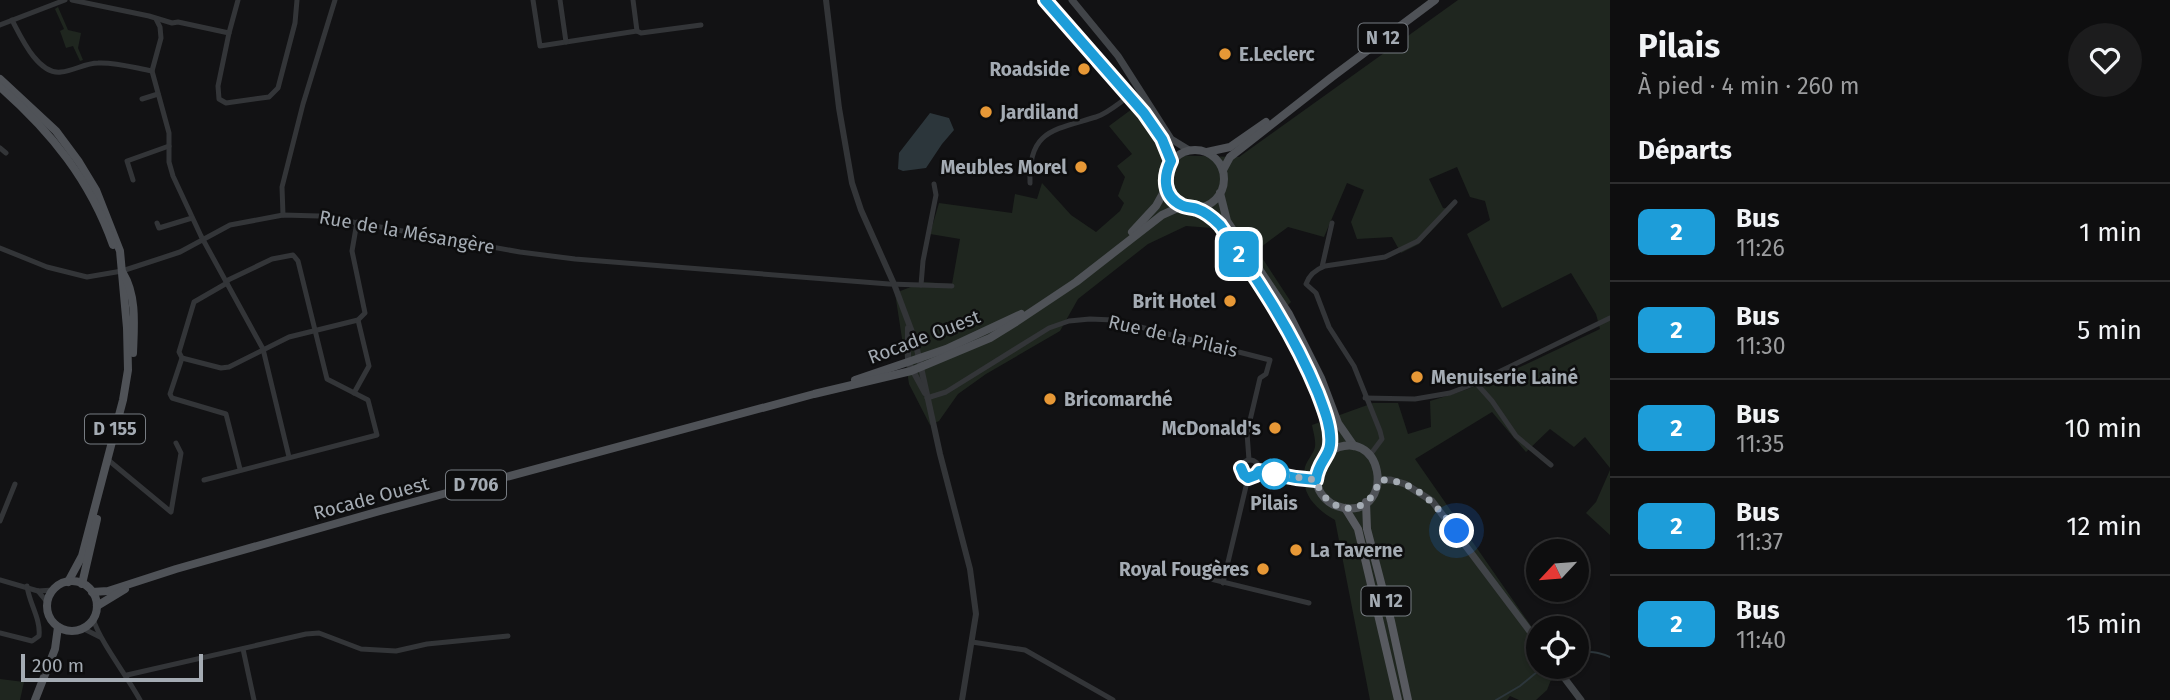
<!DOCTYPE html>
<html lang="fr">
<meta charset="utf-8">
<style>
:root{--surface:#0e0e0f;--page:#1c1c1d;--text:#f1f3f6;--muted:#9b9c9e;--line:#2e2e2f}
body{margin:0;font-family:"Fira Sans",sans-serif;background:var(--page);color:var(--text);height:100vh;display:flex;flex-direction:column;font-size:26px;white-space:nowrap}
*{box-sizing:border-box;margin:0}
p{font-size:23px;color:var(--muted)}
.icon{flex:none;width:38px;height:38px;fill:none;stroke:currentColor;stroke-width:2;stroke-linecap:round;stroke-linejoin:round}
.map{position:relative;flex:1;overflow:hidden}
.drawer{display:flex;flex-direction:column;background:var(--surface);width:560px}
.drawer>*{flex:none}
.badge{padding:0 14px;border-radius:10px;font-size:24px;line-height:46px}
.needle{width:46px;rotate:244deg}
.tools{position:absolute;left:1526px;top:539px;display:grid;gap:14px}
.tools a{display:grid;place-items:center;width:63px;height:63px;border-radius:50%;background:var(--surface);box-shadow:0 2px 5px #0004,0 0 0 2px var(--line);font-size:35px}
.scale{position:absolute;left:21px;bottom:18px;width:182px;box-sizing:border-box;padding-left:7px;border:4px solid #a4abb3;border-top:0;font-size:19px;line-height:24px;white-space:nowrap;color:#a4abb3;-webkit-text-stroke:5px #0d0d0e;paint-order:stroke}
.you{position:absolute;width:35px;height:35px;margin:-18px;border:5px solid #fff;border-radius:50%;background:#1a73e8;box-shadow:0 0 0 10px #1a73e833}
.map>.badge{position:absolute;translate:-50% -50%;box-shadow:0 0 0 4px #fff}
h2{padding:0 28px;font-size:26px;line-height:63px}
.round{display:grid;place-items:center;flex:none;width:74px;height:74px;border-radius:37px;background:var(--page)}
.headline{display:flex;align-items:center;justify-content:space-between;height:119px;padding:0 28px}
h1{font-size:33px;font-weight:700;line-height:52px}
ul{padding:0;list-style:none}
li{display:flex;align-items:center;gap:21px;height:98px;padding:0 28px;border-top:2px solid var(--line)}
li div{flex:1}
li b{display:block;font-size:26px}
li em{font-style:normal}
li .badge{min-width:77px;font-weight:700;text-align:center}
main{display:flex;flex:1;min-height:0}
.map>svg:first-child{display:block}
</style>
<main>
<div class="map">
<svg width="1610" height="700" viewBox="0 0 1610 700">
<rect width="100%" height="100%" fill="#121214"/>
<g fill="#1f261f">
<path d="M1458,0H1610V468L1585,437L1574,447L1550,429L1526,452L1492,412L1415,459L1538,636V667H1556L1547,690L1536,700H1519L1510,696L1507,700H1370L1335,520C1315,509 1299,492 1305,467C1307,460 1314,453 1315,447C1316,440 1313,431 1312,425L1373,403H1398L1408,434L1431,427L1430,401C1490,385 1544,355 1600,329L1596,314L1571,273L1502,308L1467,234L1490,220L1485,201L1470,197L1457,167L1429,179L1443,208L1452,209L1419,244L1401,253L1392,237L1357,239L1351,222L1364,190L1347,183L1324,237L1288,227L1257,250L1291,302L1273,319L1212,228L1186,226L1148,244L1078,299L1060,331L986,374L958,394L939,421L930,425L909,384L895,293L924,282L952,284L960,239L930,234L939,203L1012,213L1015,194L1037,199L1042,183L1071,215L1096,232L1120,211L1124,203L1118,196L1125,177L1117,166L1132,154L1109,126L1132,109L1163,155L1239,157Z"/>
<polygon points="58,7 68,30 81,33 78,48 83,60 80,61 73,46 66,48 60,31 64,29 55,9"/>
<polygon points="1610,470 1610,535 1586,513 1596,502"/>
<polygon points="0,679 24,682 20,700 0,700"/>
</g>
<polygon fill="#2c363b" points="930,113 949,118 954,130 942,144 926,168 903,171 898,169 899,153"/>
<g fill="none" stroke-linecap="round" stroke-linejoin="round">
<g stroke="#2c363b" stroke-width="2">
<path d="M1577,655C1589,650 1598,652 1610,657"/>
<polyline points="1496,700 1520,686 1543,667"/>
</g>
<g stroke="#333538" stroke-width="5">
<polyline points="72,0 149,16 172,23 178,22 229,33 238,0"/>
<polyline points="533,0 540,46 637,31"/>
<polyline points="560,0 566,42"/>
<polyline points="633,0 637,31 641,33 701,25"/>
<polyline points="156,19 160,27 161,38 152,71 169,133 169,162 173,176 201,236 263,349 289,457"/>
<path d="M12,20C21,37 38,75 61,72C74,71 85,63 98,63C116,62 135,68 152,71"/>
<polyline points="0,25 65,0"/>
<polyline points="229,33 218,86 219,99 226,103 269,97 278,88 295,23 297,0"/>
<polyline points="142,99 158,94"/>
<polyline points="0,148 6,153"/>
<polyline points="133,180 127,161 169,146"/>
<path d="M1030,183C1028,130 1054,130 1096,117C1108,113 1119,103 1129,96"/>
<polyline points="283,215 282,187 303,104 335,0"/>
<polyline points="157,223 159,228 192,218"/>
<polyline points="0,248 47,267 87,277 122,271 180,252 230,225 283,215 319,216 520,252 575,259 889,284 952,286"/>
<polyline points="1322,267 1332,223"/>
<polyline points="227,283 194,302 179,352 182,358 170,394 172,398 226,414 240,469"/>
<polyline points="921,285 923,261 936,195 934,184"/>
<polyline points="182,358 221,368 229,367 289,337 358,320 365,313 352,251 357,222"/>
<polyline points="1476,383 1492,401 1516,436 1551,465"/>
<polyline points="354,393 369,366 358,320"/>
<polyline points="927,398 946,392 1049,328 1069,321 1090,319 1113,320 1270,360 1266,374 1260,378 1247,433 1249,460"/>
<polyline points="1365,398 1415,399 1450,393 1476,383 1610,318"/>
<path d="M1370,455L1382,439L1380,431L1354,366L1329,327L1316,293L1306,284C1309,275 1317,269 1325,266L1385,257L1418,241L1455,202"/>
<polyline points="107,459 171,512 181,453 176,443"/>
<circle cx="1250" cy="469" r="9"/>
<polyline points="1259,471 1296,478 1316,480"/>
<polyline points="204,480 377,435 368,400 327,379 298,261 293,255 272,259 226,281"/>
<polyline points="0,521 15,484"/>
<polyline points="1182,572 1309,603"/>
<polyline points="0,580 38,591 53,590"/>
<polyline points="1223,583 1248,478"/>
<polyline points="38,591 47,602"/>
<path d="M93,619C102,645 126,674 140,700"/>
<polyline points="84,629 100,637"/>
<path d="M0,633L32,641L39,636C41,619 29,603 27,586"/>
<polyline points="972,642 1025,650 1113,700"/>
<polyline points="243,649 254,700"/>
<polyline points="127,675 306,634 319,633 361,649 396,651 427,644 508,636"/>
</g>
<g stroke="#333538" stroke-width="6">
<polyline points="826,0 839,108 852,183 861,210 894,284 915,340 940,454 970,569 976,614 962,700"/>
<polyline points="908,328 908,362 925,393"/>
</g>
<g stroke="#414448" stroke-width="7">
<polyline points="1045,0 1144,113 1162,139 1171,161"/>
<polyline points="1072,0 1118,56 1171,139 1189,150"/>
<polyline points="1379,480 1391,480 1405,484 1432,501 1538,642"/>
<polyline points="1556,667 1581,700"/>
</g>
<g stroke="#4f5257" stroke-width="8">
<polyline points="0,79 56,131 79,162 96,190 120,251 127,328 128,370 123,400 82,556 68,582"/>
<path d="M0,87C51,132 90,180 113,245"/>
<circle cx="1195" cy="179" r="29"/>
<polyline points="1207,152 1230,147 1266,122"/>
<polyline points="1223,170 1230,157 1332,77 1435,0"/>
<polyline points="1220,193 1227,221 1289,314 1321,378 1338,423 1354,446"/>
<path d="M1196,208C1201,211 1207,213 1211,216C1223,225 1231,242 1239,254C1267,296 1295,337 1314,384C1321,402 1333,425 1330,446C1329,455 1320,460 1317,469C1312,487 1325,505 1344,508C1397,516 1384,420 1328,452"/>
<polyline points="1132,232 1156,206 1166,188"/>
<path d="M123,273C137,296 134,326 133,353"/>
<polyline points="855,380 946,349 1021,314"/>
<circle cx="72" cy="606" r="25"/>
<polyline points="82,584 97,519"/>
<polyline points="92,592 108,591 176,569 380,511 814,394 911,371 990,338 1016,322 1076,282 1162,215 1182,206"/>
<polyline points="97,606 125,589"/>
<polyline points="35,700 55,649 58,627"/>
</g>
<g stroke="#585a60" stroke-width="8">
<polyline points="1366,502 1367,529 1391,621 1408,700"/>
<polyline points="1345,508 1358,529 1398,700"/>
</g>
</g>
<g fill="none" stroke-linecap="round" stroke-linejoin="round">
<defs>
<path id="line" d="M1045,0L1144,113L1162,139L1171,161C1163,177 1163,196 1181,205C1186,208 1192,207 1197,209C1206,212 1213,218 1220,225C1257,279 1293,332 1318,393C1324,409 1332,428 1330,445C1329,457 1318,462 1316,480L1296,478L1259,471L1256,475L1248,478L1244,475L1241,468"/>
</defs>
<use href="#line" stroke="#fff" stroke-width="16"/>
<use href="#line" stroke="#1d9dd9" stroke-width="10"/>
<path stroke="#a4abb3" stroke-width="7" stroke-dasharray="0 12.6" d="M1274,474L1316,480C1326,516 1370,519 1379,480C1416,479 1435,505 1457,531"/>
</g>
<g fill="#e79836" stroke="#0d0d0e" stroke-width="2.5">
<circle cx="1225" cy="54" r="7"/>
<circle cx="1084" cy="69" r="7"/>
<circle cx="986" cy="112" r="7"/>
<circle cx="1081" cy="167" r="7"/>
<circle cx="1230" cy="301" r="7"/>
<circle cx="1417" cy="377" r="7"/>
<circle cx="1050" cy="399" r="7"/>
<circle cx="1275" cy="428" r="7"/>
<circle cx="1296" cy="550" r="7"/>
<circle cx="1263" cy="569" r="7"/>
</g>
<circle fill="#fff" stroke="#1d9dd9" stroke-width="3.5" cx="1274" cy="474" r="14"/>
<g text-anchor="middle" dominant-baseline="central" stroke-width="5" stroke-linejoin="round" paint-order="stroke">
<g fill="#0d0d0e" stroke="#777c82" stroke-width="2">
<rect x="1358.5" y="23.5" width="49" height="29" rx="5"/>
<rect x="85" y="414.5" width="60" height="29" rx="5"/>
<rect x="446" y="470.5" width="60" height="29" rx="5"/>
<rect x="1361.5" y="586.5" width="49" height="29" rx="5"/>
</g>
<g font-size="18" font-weight="bold" fill="#a4abb3">
<text x="1383" y="38">N 12</text>
<text x="115" y="429">D 155</text>
<text x="476" y="485">D 706</text>
<text x="1386" y="601">N 12</text>
</g>
<g font-size="19" font-weight="bold" fill="#a4abb3" stroke="#0d0d0e" text-anchor="start">
<text x="1239" y="54">E.Leclerc</text>
<text x="1070" y="69" text-anchor="end">Roadside</text>
<text x="1000" y="112">Jardiland</text>
<text x="1067" y="167" text-anchor="end">Meubles Morel</text>
<text x="1216" y="301" text-anchor="end">Brit Hotel</text>
<text x="1431" y="377">Menuiserie Lainé</text>
<text x="1064" y="399">Bricomarché</text>
<text x="1261" y="428" text-anchor="end">McDonald's</text>
<text x="1310" y="550">La Taverne</text>
<text x="1249" y="569" text-anchor="end">Royal Fougères</text>
</g>
<g font-size="19" fill="#a4abb3" stroke="#0d0d0e">
<text transform="translate(407 232) rotate(10)">Rue de la Mésangère</text>
<text transform="translate(1173 336) rotate(13)">Rue de la Pilais</text>
<text transform="translate(924 337) rotate(-21)">Rocade Ouest</text>
<text transform="translate(371 498) rotate(-15)">Rocade Ouest</text>
</g>
<g font-size="19" font-weight="bold" fill="#a4abb3" stroke="#0d0d0e">
<text x="1274" y="503">Pilais</text>
</g>
</g>
</svg>
<div class="tools">
<a><svg class="needle" viewBox="-14 -14 28 28"><path d="M0-13l5 13h-10z" fill="#e53935"/><path d="M0 13l5-13h-10z" fill="#9b9c9e"/></svg></a>
<a><svg class="icon" aria-label="locate" viewBox="0 0 24 24"><circle cx="12" cy="12" r="6"/><path d="M12 2v4M12 18v4M2 12h4M18 12h4"/></svg></a>
</div>
<div class="scale">200 m</div>
<div class="you" style="left:1457px;top:531px"></div>
<b class="badge" style="left:1239px;top:254px;background:#1d9dd9;color:#fff">2</b>
</div>
<section class="drawer">
<div class="headline"><div><h1>Pilais</h1><p>À pied · 4 min · 260 m</p></div><a class="round"><svg class="icon" aria-label="heart" viewBox="0 0 24 24"><path d="M12 20l-8-8c-3-5 5-10 8-4 3-6 11-1 8 4z"/></svg></a></div>
<h2>Départs</h2>
<ul>
<li><span class="badge" style="background:#1d9dd9;color:#fff">2</span><div><b>Bus</b><p>11:26</p></div><em>1 min</em></li>
<li><span class="badge" style="background:#1d9dd9;color:#fff">2</span><div><b>Bus</b><p>11:30</p></div><em>5 min</em></li>
<li><span class="badge" style="background:#1d9dd9;color:#fff">2</span><div><b>Bus</b><p>11:35</p></div><em>10 min</em></li>
<li><span class="badge" style="background:#1d9dd9;color:#fff">2</span><div><b>Bus</b><p>11:37</p></div><em>12 min</em></li>
<li><span class="badge" style="background:#1d9dd9;color:#fff">2</span><div><b>Bus</b><p>11:40</p></div><em>15 min</em></li>
</ul>
</section>
</main>
